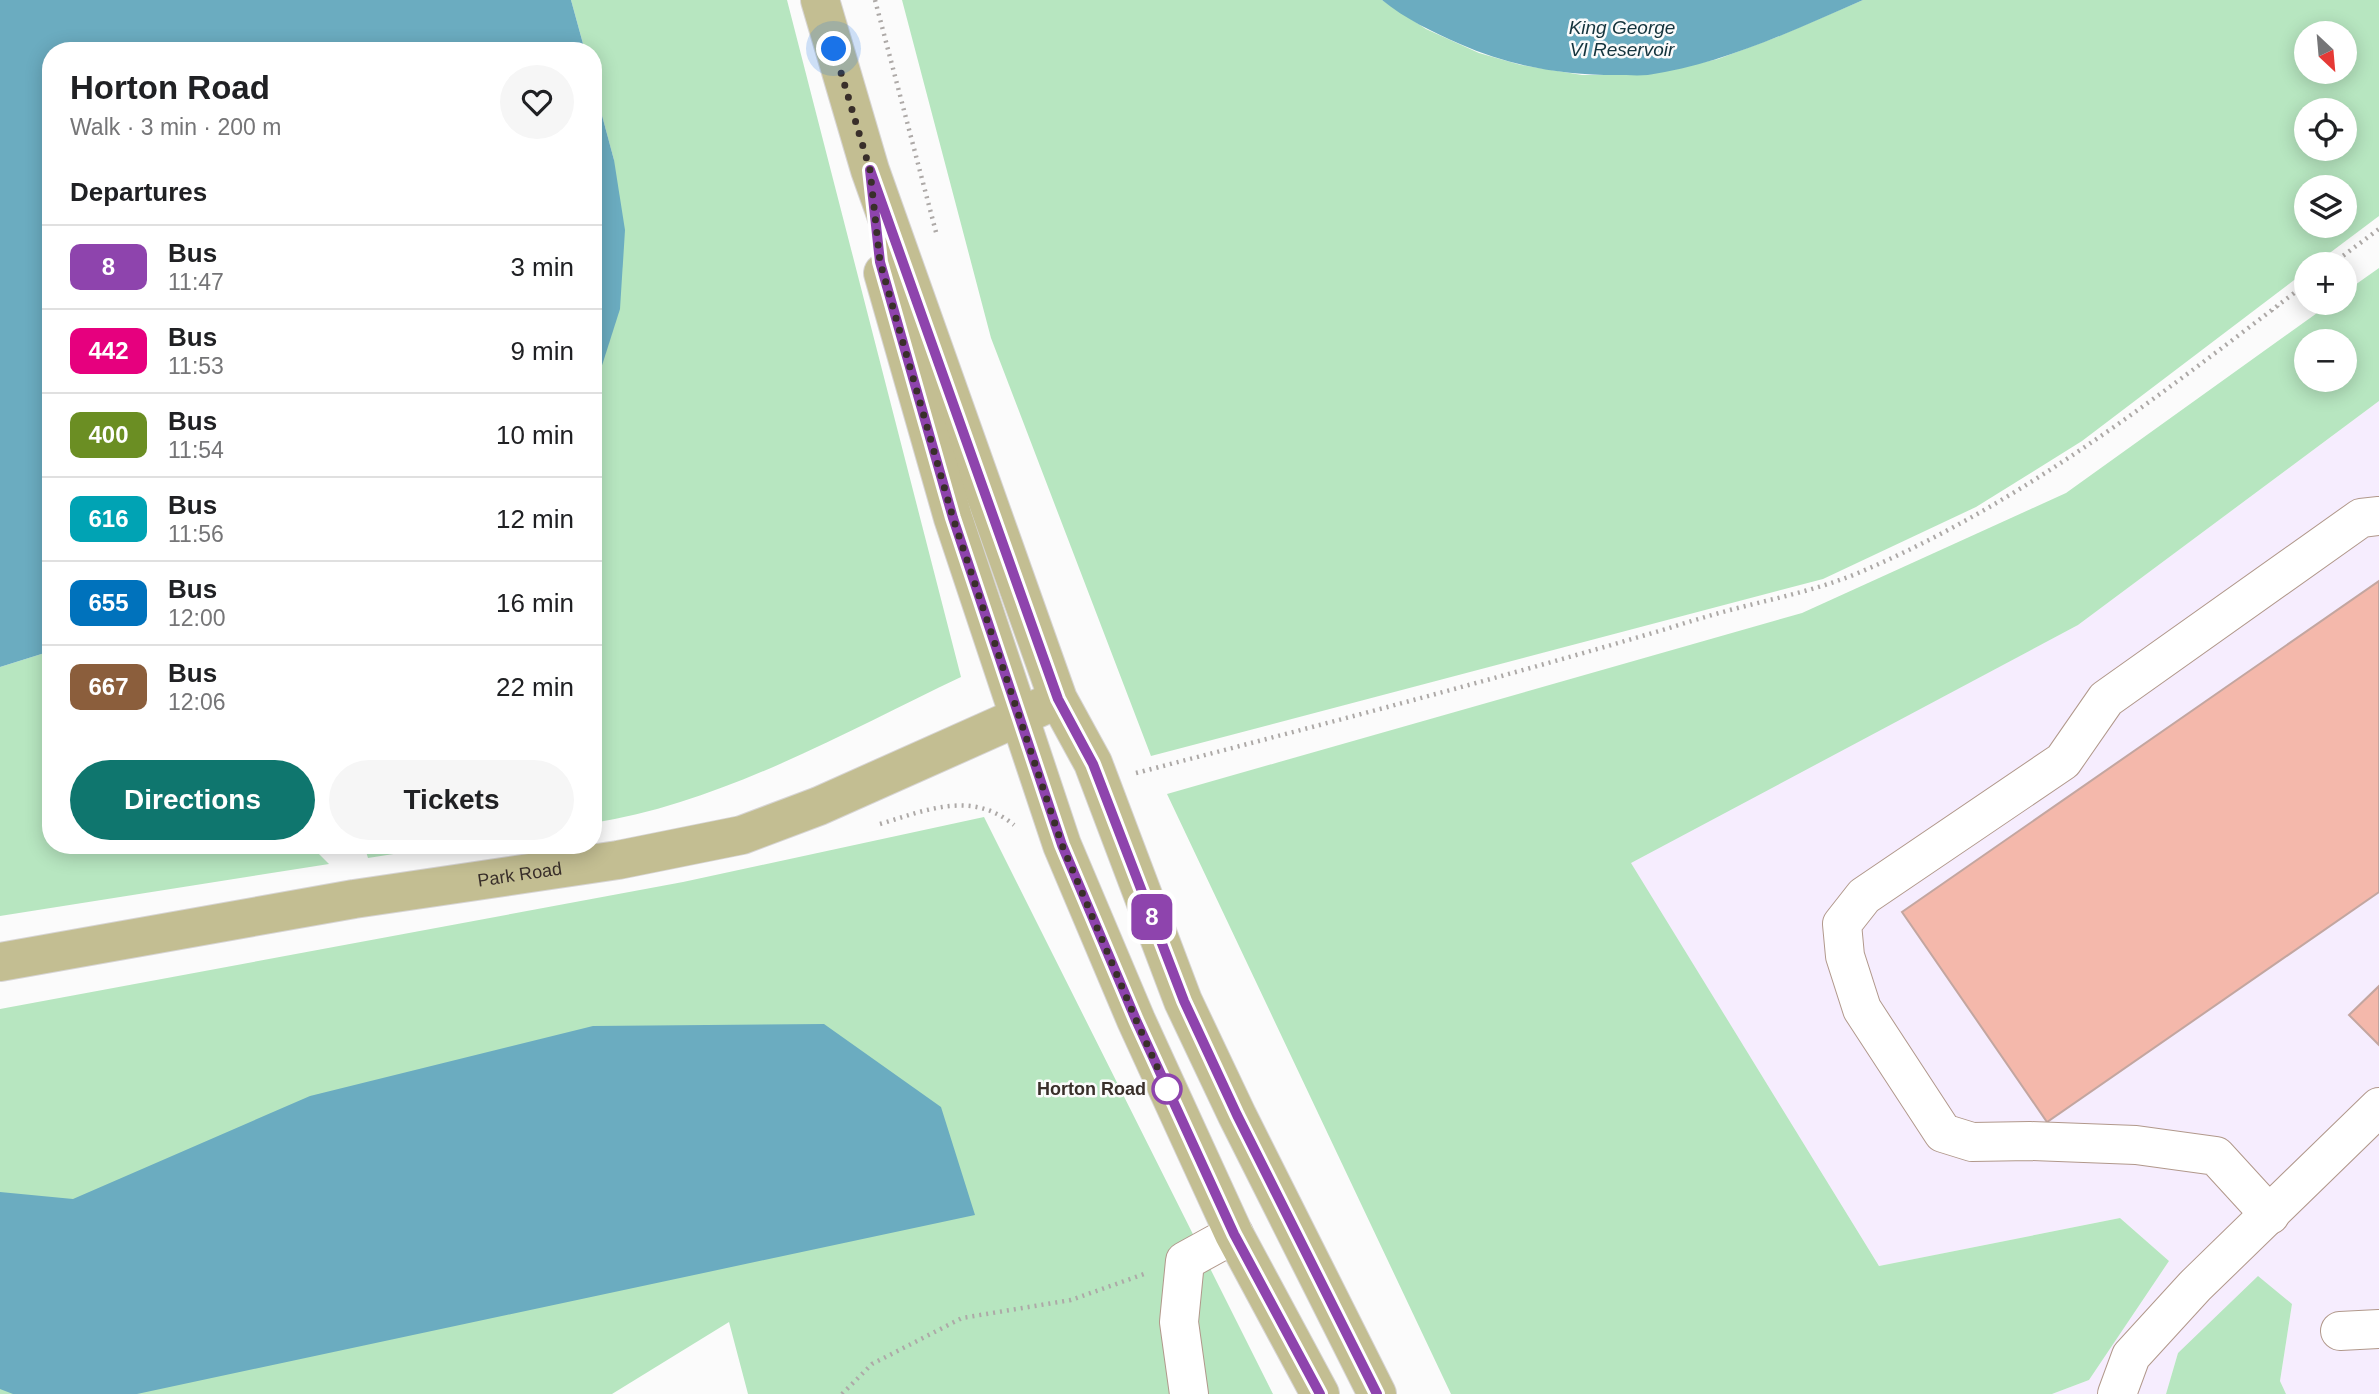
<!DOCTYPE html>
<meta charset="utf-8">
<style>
:root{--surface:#fff;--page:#f6f6f6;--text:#202124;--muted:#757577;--line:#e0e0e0;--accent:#0f766e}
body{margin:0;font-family:Helvetica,sans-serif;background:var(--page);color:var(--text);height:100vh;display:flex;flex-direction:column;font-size:26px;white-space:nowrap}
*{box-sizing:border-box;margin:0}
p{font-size:23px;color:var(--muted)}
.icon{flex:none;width:38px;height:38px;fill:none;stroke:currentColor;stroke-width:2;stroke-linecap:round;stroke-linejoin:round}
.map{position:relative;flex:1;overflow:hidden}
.side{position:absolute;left:42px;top:42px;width:560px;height:812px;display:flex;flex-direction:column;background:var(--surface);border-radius:28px;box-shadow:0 4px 18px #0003}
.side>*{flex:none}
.badge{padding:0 14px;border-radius:10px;font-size:24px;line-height:46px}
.needle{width:46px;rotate:154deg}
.buttons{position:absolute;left:2294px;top:21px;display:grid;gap:14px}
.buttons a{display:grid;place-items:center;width:63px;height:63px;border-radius:50%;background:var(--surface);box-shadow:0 4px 18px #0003;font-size:35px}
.you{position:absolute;width:35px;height:35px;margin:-18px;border:5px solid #fff;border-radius:50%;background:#1a73e8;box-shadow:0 0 0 10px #1a73e833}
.map>.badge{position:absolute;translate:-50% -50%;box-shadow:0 0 0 4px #fff}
h2{padding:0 28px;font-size:26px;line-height:63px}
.round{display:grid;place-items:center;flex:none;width:74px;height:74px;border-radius:37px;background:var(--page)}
.headline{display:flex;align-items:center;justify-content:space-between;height:119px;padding:0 28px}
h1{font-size:33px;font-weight:600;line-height:52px}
.primary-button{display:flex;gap:14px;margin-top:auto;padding:14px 28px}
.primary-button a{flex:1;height:80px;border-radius:42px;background:var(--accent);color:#fff;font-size:28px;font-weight:600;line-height:80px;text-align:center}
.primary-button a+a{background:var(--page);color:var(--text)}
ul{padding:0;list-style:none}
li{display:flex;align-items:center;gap:21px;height:84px;padding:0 28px;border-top:2px solid var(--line)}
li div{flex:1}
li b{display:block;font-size:26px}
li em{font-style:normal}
li .badge{min-width:77px;font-weight:700;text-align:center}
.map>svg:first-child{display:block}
</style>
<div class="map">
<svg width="2379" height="1394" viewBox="0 0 2379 1394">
<rect width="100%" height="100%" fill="#fbfbfb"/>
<polygon fill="#f6edfe" points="2379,401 2379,1394 2286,1394 2280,1381 2292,1304 2178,1353 2166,1394 2052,1394 2089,1380 2169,1261 2120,1218 1879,1266 1630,862 2078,625"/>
<g fill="#b7e6c0" fill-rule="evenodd">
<path d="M571,0H787L961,677C845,732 722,803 593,823V385L598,377L614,160L593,82V51H585Z"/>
<path d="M902,0H1382L1426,29L1479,53L1521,65L1582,75H1646L1718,59L1777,37L1863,0H2379V216L2315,264H2306V271L2082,441L1976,507L1823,579L1151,756L991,338ZM2306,33H2345V72H2306ZM2306,110H2345V149H2306ZM2306,187H2345V226H2306Z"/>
<path d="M2379,268V401L2078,625L1631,863L1879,1266L2120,1218L2169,1261L2089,1380L2052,1394H1451L1167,794L1802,613L2066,493L2331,303H2345V292ZM2306,341H2345V380H2306Z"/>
<polygon points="51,651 51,845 331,845 313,848 329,864 0,916 0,667"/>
<polygon points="984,817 1273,1394 748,1394 729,1322 612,1394 0,1394 0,1009 683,882"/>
<polygon points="364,845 451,845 368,858"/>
<polygon points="2258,1276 2292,1304 2280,1381 2286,1394 2166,1394 2178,1353"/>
</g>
<g fill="#6bacc0">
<polygon points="0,0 571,0 585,51 51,51 51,651 0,667"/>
<path d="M1382,0H1863C1794,30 1723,64 1648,75C1637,76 1626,75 1616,75C1562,75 1509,66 1460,44C1433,32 1405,19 1382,0Z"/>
<polygon points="593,82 614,160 625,230 620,309 598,378 593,385"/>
<polygon points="824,1024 941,1107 975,1215 137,1394 13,1394 0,1389 0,1192 73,1199 310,1096 593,1026"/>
</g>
<g fill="#f4b8ab" stroke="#c3a6a0" stroke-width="2">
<polygon points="2379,581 2379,892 2047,1122 1902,912"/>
<polygon points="2379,986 2379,1045 2349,1015"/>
</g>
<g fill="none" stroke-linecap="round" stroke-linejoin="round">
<defs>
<g id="minor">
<polyline points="2270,1215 2216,1156 2136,1145 2030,1141 1972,1142 1943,1133 1862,1009 1845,956 1842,924 1864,896 2063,761 2106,699 2361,518 2379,516"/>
<polyline points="2340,1331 2379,1329"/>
<polyline points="1189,1394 1179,1322 1185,1261 1234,1234"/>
<polyline points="2117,1394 2131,1356 2195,1286 2379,1107"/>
</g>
<g id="major">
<polyline points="820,0 870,170 1058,699 1093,763 1183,1001 1237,1115 1377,1394"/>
<polyline points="883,273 953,518 1062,845 1136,1020 1234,1234 1320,1394"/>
<path id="s1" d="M0,962L354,899L618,860L742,835L819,806L1043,706"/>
</g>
</defs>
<use href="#minor" stroke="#b1988b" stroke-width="40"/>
<use href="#major" stroke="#d7d5d4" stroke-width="40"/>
<g stroke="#ada9a7" stroke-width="4.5" stroke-dasharray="2 5" stroke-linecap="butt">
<polyline points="875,0 937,236"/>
<polyline points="2332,264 2379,229"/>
<path d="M1136,773C1313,727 1490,681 1666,629C1688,622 1711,615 1734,609C1776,598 1817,590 1858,573C2024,503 2164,392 2306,284"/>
<path d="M880,824C927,810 971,790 1014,825"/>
<polyline points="842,1394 872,1364 962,1318 1071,1300 1147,1273"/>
</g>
<use href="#minor" stroke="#fff" stroke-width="38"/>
<use href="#major" stroke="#c3be92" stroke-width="38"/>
</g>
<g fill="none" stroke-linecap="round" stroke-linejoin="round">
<defs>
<polyline id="line" points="1320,1394 1234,1234 1136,1020 1062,845 953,518 880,262 870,170 1058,699 1093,764 1184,1001 1237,1115 1377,1394"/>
</defs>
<use href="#line" stroke="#fff" stroke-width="16"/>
<use href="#line" stroke="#8e44ad" stroke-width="10"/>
<polyline stroke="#392f2a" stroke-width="7" stroke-dasharray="0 12.6" points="834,49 870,170 880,262 953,518 1062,845 1136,1020 1168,1091 1167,1089"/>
</g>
<circle fill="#fff" stroke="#8e44ad" stroke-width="3.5" cx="1167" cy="1089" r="14"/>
<g text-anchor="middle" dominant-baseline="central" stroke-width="5" stroke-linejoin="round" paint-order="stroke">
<g font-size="18" fill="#392f2a" stroke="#fbfbfb">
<text stroke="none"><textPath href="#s1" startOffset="527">Park Road</textPath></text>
</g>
<g font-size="18" font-weight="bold" fill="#392f2a" stroke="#fbfbfb" text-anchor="end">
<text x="1146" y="1089">Horton Road</text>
</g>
<g font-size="19" font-style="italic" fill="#14343d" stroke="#fbfbfb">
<text x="1622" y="27">King George<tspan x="1622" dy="22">VI Reservoir</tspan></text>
</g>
</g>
</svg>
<div class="buttons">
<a><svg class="needle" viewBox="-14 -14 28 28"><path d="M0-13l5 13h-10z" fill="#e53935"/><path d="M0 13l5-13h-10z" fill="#757577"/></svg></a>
<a><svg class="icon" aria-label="locate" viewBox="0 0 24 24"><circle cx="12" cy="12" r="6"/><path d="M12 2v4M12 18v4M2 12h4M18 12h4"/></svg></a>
<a><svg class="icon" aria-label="layers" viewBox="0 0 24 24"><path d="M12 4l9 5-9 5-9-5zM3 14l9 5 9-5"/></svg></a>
<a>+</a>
<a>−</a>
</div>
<div class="you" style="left:834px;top:49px"></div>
<b class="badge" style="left:1152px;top:917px;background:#8e44ad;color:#fff">8</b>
<section class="side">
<div class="headline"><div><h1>Horton Road</h1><p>Walk · 3 min · 200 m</p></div><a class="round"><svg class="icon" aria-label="heart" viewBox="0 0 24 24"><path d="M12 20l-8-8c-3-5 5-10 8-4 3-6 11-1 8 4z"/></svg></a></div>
<h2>Departures</h2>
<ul>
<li><span class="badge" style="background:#8e44ad;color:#fff">8</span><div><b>Bus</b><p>11:47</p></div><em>3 min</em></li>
<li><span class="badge" style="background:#e6007e;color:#fff">442</span><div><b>Bus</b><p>11:53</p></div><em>9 min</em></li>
<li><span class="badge" style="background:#6b8e23;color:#fff">400</span><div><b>Bus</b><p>11:54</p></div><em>10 min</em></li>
<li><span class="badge" style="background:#00a3b4;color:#fff">616</span><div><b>Bus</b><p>11:56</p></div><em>12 min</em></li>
<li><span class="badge" style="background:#0072bc;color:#fff">655</span><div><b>Bus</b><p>12:00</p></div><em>16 min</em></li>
<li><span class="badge" style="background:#8b5e3c;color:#fff">667</span><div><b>Bus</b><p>12:06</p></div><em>22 min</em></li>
</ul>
<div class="primary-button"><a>Directions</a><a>Tickets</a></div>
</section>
</div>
